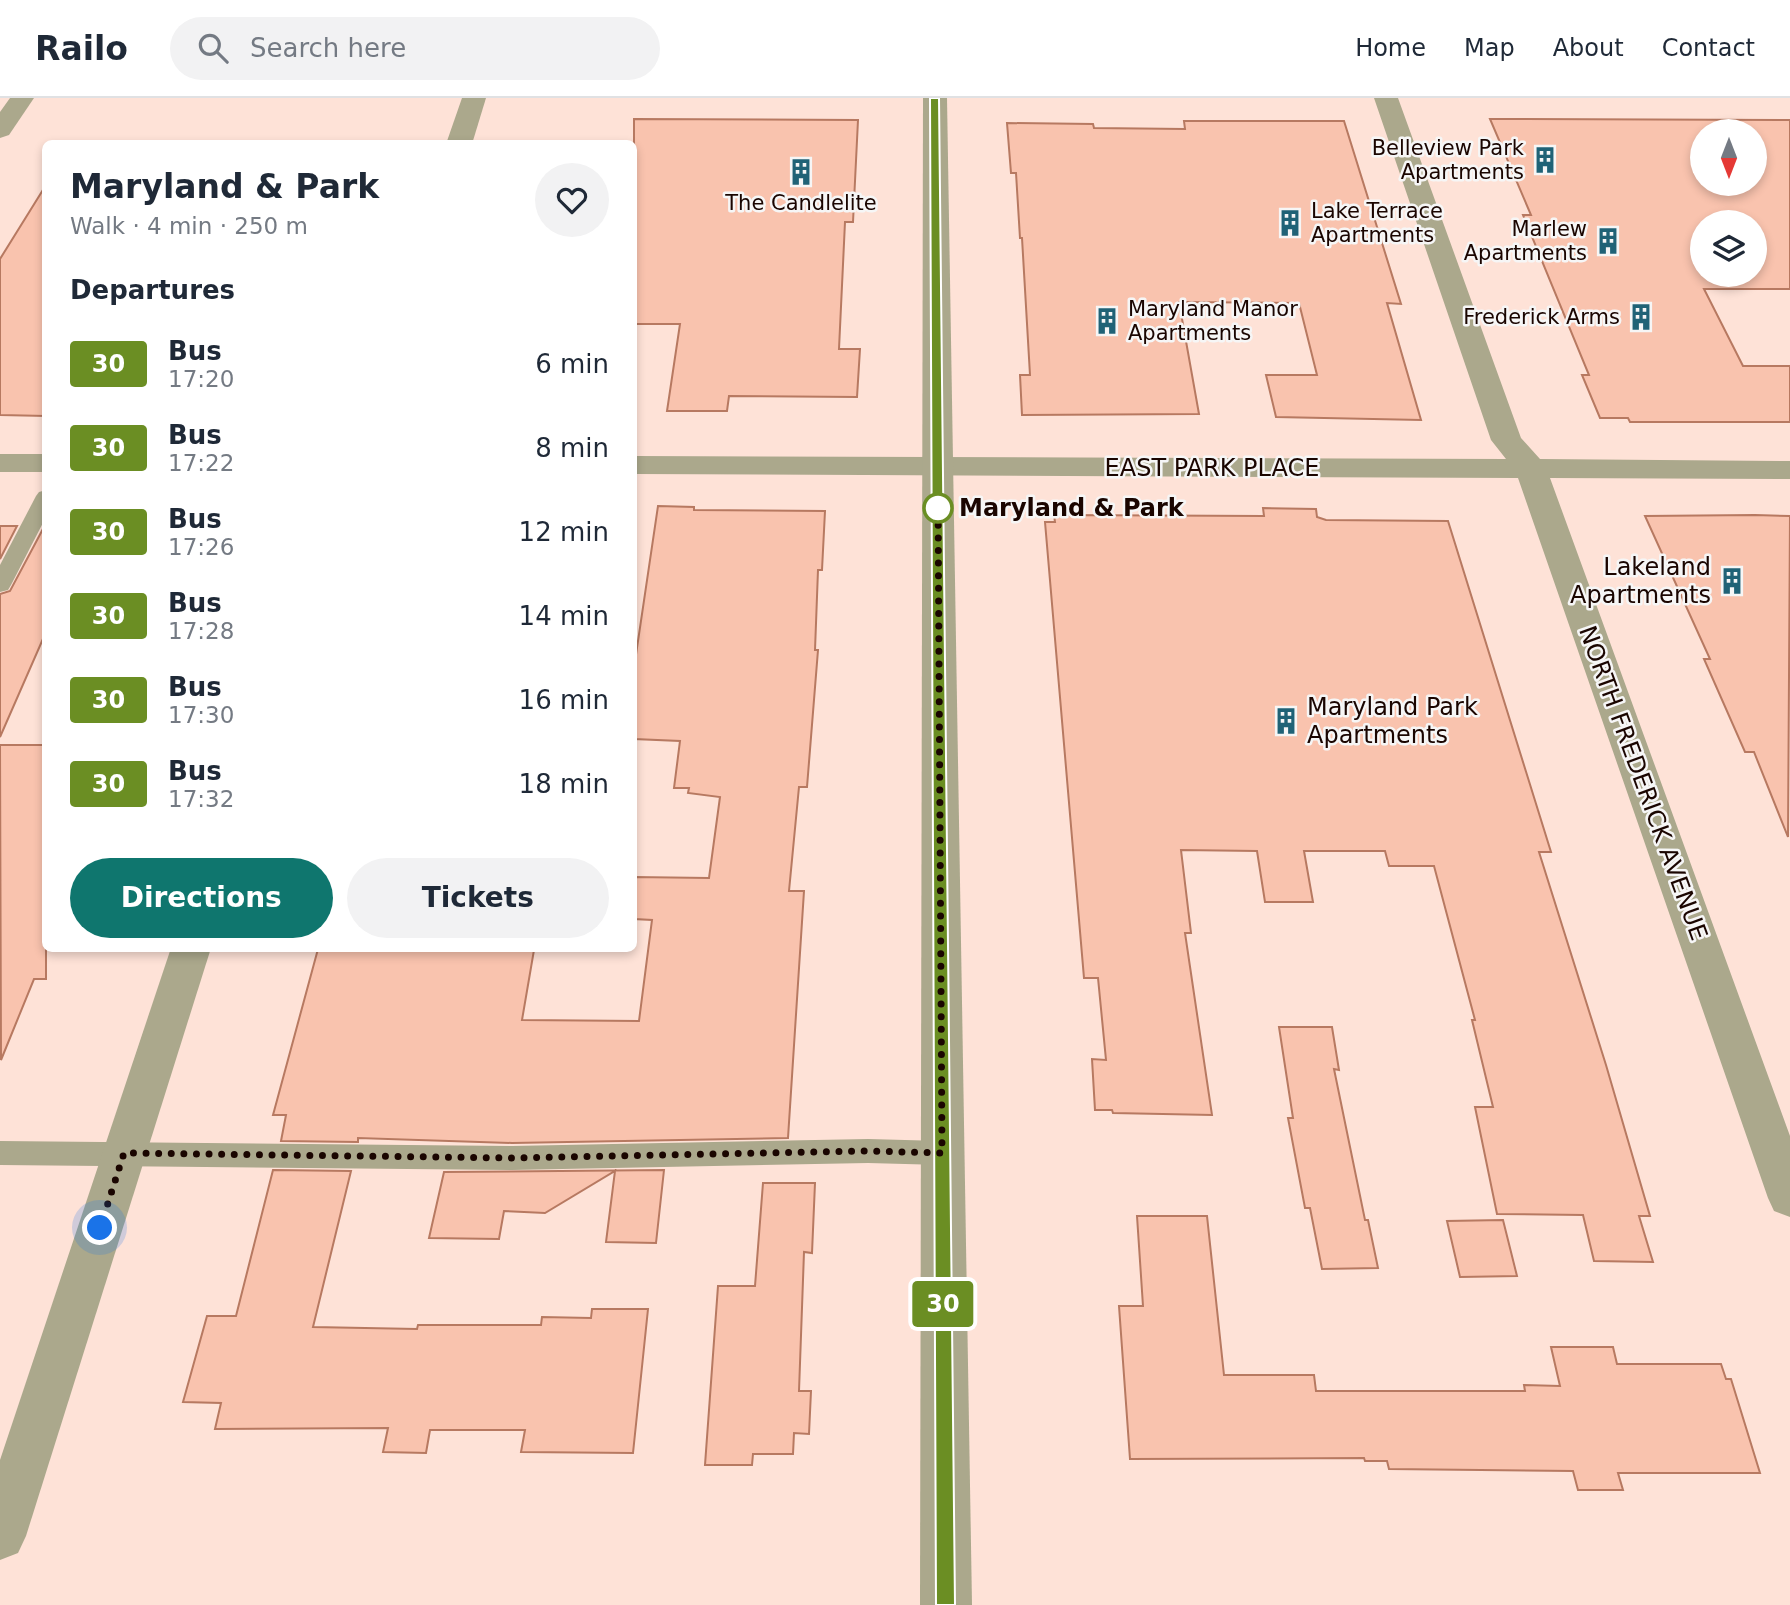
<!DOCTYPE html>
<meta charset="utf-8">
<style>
:root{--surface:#fff;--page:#f2f2f3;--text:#1f2937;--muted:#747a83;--line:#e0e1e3;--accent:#0f766e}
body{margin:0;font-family:"DejaVu Sans",sans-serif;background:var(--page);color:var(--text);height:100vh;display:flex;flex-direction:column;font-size:26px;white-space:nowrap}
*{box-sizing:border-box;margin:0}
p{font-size:23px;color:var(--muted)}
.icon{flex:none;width:38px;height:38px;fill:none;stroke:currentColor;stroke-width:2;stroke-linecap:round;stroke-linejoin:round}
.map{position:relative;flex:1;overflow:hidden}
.details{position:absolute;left:42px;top:42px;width:595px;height:812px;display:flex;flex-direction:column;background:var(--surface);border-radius:10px;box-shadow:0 4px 10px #0003}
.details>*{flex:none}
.badge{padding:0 14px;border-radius:5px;font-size:24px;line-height:46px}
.needle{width:46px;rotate:180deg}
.buttons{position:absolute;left:1690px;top:21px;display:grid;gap:14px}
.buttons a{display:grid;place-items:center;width:77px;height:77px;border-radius:50%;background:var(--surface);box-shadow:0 4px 10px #0003;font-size:35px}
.you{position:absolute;width:35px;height:35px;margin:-18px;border:5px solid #fff;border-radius:50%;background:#1a73e8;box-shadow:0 0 0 10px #1a73e833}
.map>.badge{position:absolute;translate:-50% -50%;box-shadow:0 0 0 4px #fff}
h2{padding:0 28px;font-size:26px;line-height:63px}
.round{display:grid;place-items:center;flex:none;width:74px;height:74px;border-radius:37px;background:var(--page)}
.headline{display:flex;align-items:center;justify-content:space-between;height:119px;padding:0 28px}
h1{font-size:33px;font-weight:800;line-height:52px}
.primary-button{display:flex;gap:14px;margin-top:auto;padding:14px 28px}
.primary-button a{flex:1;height:80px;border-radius:42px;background:var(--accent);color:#fff;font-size:28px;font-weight:800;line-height:80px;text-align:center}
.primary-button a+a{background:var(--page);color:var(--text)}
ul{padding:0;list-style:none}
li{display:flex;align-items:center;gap:21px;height:84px;padding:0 28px}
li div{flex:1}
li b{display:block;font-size:26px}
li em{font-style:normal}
li .badge{min-width:77px;font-weight:700;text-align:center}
header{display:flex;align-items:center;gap:42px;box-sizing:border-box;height:98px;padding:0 35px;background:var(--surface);border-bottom:2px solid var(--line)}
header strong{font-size:33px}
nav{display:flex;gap:38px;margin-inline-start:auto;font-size:24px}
.search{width:490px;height:63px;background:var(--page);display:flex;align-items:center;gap:18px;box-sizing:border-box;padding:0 24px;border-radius:38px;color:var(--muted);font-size:26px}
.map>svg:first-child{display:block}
</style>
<header>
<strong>Railo</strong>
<div class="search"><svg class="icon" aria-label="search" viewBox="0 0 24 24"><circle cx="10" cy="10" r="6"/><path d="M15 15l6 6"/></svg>Search here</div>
<nav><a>Home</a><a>Map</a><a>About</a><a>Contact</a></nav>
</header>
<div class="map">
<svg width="1790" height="1507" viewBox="0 0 1790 1507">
<rect width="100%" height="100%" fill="#fee2d7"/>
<g fill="#f9c3ae" stroke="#b77961" stroke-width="2" fill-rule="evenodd">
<polygon points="634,21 858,22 853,124 845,124 839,251 860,251 857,299 729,298 727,313 667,313 680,226 634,226"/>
<path d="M1490,21L1790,22V191H1704L1743,268H1790V324H1630L1628,320H1600L1582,277H1589L1523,117H1531ZM1703,33H1755V86H1703ZM1703,124H1755V177H1703Z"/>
<polygon points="1184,23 1344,23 1401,206 1387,205 1421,322 1276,319 1266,277 1317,277 1299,205 1179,204 1199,316 1022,317 1020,277 1030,277 1022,140 1020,140 1016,75 1011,75 1007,25 1093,26 1094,30 1185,31"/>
<polygon points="46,87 46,318 0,317 0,161"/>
<polygon points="658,408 694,409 694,412 825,413 822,472 818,472 815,552 818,552 807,689 799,689 789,793 804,793 788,1040 512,1045 358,1040 358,1044 281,1043 286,1017 273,1017 318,851 534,852 522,922 639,923 652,822 634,821 634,779 709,780 720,699 688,695 689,690 674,690 680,643 634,641 634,570"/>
<polygon points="1263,410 1316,411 1317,419 1326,422 1448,423 1551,754 1539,754 1606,967 1650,1118 1639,1118 1653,1164 1594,1163 1583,1117 1497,1116 1475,1009 1493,1009 1472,922 1475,922 1434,768 1389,768 1385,753 1304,753 1313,804 1265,804 1257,753 1181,752 1191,835 1185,835 1212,1017 1113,1015 1112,1012 1095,1012 1092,961 1106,962 1098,880 1084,880 1045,424 1055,424 1054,417 1264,418"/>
<polygon points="1755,417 1790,418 1788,739 1754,654 1745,654 1704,561 1710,561 1645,418"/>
<polygon points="0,428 17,428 0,461"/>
<polygon points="44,429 46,534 0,639 0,496 10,493"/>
<polygon points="0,647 46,647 46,881 34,881 1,962"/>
<polygon points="1279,929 1332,929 1339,972 1334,971 1365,1122 1368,1122 1378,1170 1322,1171 1310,1110 1305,1110 1288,1020 1293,1020"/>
<polygon points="273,1072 351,1073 313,1229 417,1231 418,1227 541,1227 542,1219 591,1220 592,1211 648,1211 633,1355 521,1354 525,1332 430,1332 426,1355 383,1354 388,1330 215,1331 221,1305 183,1304 207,1218 236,1218"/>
<polygon points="664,1072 656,1145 606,1144 615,1073 545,1115 504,1113 499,1141 429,1140 444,1074"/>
<polygon points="763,1085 815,1085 812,1155 804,1154 799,1293 811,1293 809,1336 794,1335 793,1356 753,1356 752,1367 705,1367 718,1188 755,1188"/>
<polygon points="1137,1118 1207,1118 1224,1277 1314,1277 1316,1293 1525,1293 1524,1287 1560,1288 1551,1249 1613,1249 1617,1266 1721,1266 1726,1281 1731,1281 1760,1375 1618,1375 1623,1392 1578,1392 1573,1373 1389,1371 1387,1363 1365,1363 1364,1360 1130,1361 1119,1208 1143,1208"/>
<polygon points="1503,1122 1517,1178 1460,1179 1447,1123"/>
</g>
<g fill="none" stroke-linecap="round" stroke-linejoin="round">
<g fill="#aba88c" fill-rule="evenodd">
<polygon points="46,392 46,419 11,487 8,492 0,494 0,467 36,398 39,394"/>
<polygon points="868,1041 942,1043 952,1047 956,1055 952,1063 942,1067 868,1065 512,1072 0,1067 0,1043 512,1048"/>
</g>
<g fill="#aba88c" fill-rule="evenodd">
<polygon points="10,0 34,0 9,37 0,40 0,14"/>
<polygon points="462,0 486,0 472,46 446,46"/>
<polygon points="1374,0 1398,0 1521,340 1540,361 1790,363 1790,381 1550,380 1790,1038 1790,1119 1774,1113 1768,1100 1518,380 634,376 634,358 1506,361 1491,342"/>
<rect x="0" y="356" width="46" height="18"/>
<polygon points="171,850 211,850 26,1438 18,1455 0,1462 0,1362"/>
</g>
<polygon fill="#aba88c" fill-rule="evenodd" points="923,0 947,0 972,1507 920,1507"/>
</g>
<polygon fill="#6b8e23" stroke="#fff" stroke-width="2" points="930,0 939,0 955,1507 936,1507"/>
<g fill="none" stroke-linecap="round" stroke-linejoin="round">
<polyline stroke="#1a0500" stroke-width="7" stroke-dasharray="0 12.6" points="100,1130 124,1055 512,1060 868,1053 942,1055 938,399 938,410"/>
</g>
<defs>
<symbol id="building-bare" viewBox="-9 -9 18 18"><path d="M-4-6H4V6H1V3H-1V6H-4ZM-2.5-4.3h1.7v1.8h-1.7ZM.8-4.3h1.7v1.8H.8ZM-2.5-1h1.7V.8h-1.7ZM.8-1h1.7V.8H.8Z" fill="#206276" stroke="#f6f6f6" stroke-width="2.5" paint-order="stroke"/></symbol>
</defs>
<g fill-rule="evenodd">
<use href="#building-bare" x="1526" y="43" width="38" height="38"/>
<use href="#building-bare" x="782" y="55" width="38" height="38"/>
<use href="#building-bare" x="1271" y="106" width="38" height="38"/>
<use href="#building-bare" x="1589" y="124" width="38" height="38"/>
<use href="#building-bare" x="1622" y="200" width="38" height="38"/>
<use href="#building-bare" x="1088" y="204" width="38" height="38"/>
<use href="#building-bare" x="1713" y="464" width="38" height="38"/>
<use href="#building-bare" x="1267" y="604" width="38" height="38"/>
</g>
<circle fill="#fff" stroke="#6b8e23" stroke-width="3.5" cx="938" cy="410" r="14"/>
<g text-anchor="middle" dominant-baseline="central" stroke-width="5" stroke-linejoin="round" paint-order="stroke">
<g font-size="21" fill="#1a0500" stroke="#f6f6f6" text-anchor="end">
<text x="1524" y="50">Belleview Park<tspan x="1524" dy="24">Apartments</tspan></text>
<text x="801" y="105" text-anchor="middle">The Candlelite</text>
<text x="1311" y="113" text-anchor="start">Lake Terrace<tspan x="1311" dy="24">Apartments</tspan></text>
<text x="1587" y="131">Marlew<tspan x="1587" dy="24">Apartments</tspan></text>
<text x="1128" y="211" text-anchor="start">Maryland Manor<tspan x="1128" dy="24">Apartments</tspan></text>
<text x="1620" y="219">Frederick Arms</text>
</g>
<g font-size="24" fill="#1a0500" stroke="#f6f6f6">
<text x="1212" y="370">EAST PARK PLACE</text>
<text transform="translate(1643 685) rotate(70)">NORTH FREDERICK AVENUE</text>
</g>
<g font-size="24" font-weight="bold" fill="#1a0500" stroke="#f6f6f6" text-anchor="start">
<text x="959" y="410">Maryland &amp; Park</text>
</g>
<g font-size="24" fill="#1a0500" stroke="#f6f6f6" text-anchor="end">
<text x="1711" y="469">Lakeland<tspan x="1711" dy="28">Apartments</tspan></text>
<text x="1307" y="609" text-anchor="start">Maryland Park<tspan x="1307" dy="28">Apartments</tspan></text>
</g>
</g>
</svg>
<div class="buttons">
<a><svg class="needle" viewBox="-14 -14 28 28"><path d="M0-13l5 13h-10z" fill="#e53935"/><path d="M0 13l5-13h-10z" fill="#747a83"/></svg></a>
<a><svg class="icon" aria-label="layers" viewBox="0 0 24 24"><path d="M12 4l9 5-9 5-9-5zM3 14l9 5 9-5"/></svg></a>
</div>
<div class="you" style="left:100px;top:1130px"></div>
<b class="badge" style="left:943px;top:1206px;background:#6b8e23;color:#fff">30</b>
<section class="details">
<div class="headline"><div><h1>Maryland &amp; Park</h1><p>Walk · 4 min · 250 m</p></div><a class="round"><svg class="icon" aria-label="heart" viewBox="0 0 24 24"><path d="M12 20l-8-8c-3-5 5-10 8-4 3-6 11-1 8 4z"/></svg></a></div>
<h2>Departures</h2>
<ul>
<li><span class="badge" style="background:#6b8e23;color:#fff">30</span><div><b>Bus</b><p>17:20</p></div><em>6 min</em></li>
<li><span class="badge" style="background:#6b8e23;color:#fff">30</span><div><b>Bus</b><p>17:22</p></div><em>8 min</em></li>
<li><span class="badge" style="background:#6b8e23;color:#fff">30</span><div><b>Bus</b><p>17:26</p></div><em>12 min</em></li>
<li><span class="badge" style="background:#6b8e23;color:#fff">30</span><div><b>Bus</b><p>17:28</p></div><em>14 min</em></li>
<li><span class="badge" style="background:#6b8e23;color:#fff">30</span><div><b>Bus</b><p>17:30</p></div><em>16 min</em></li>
<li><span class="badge" style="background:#6b8e23;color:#fff">30</span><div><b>Bus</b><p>17:32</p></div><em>18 min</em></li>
</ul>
<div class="primary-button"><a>Directions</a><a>Tickets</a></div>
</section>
</div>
